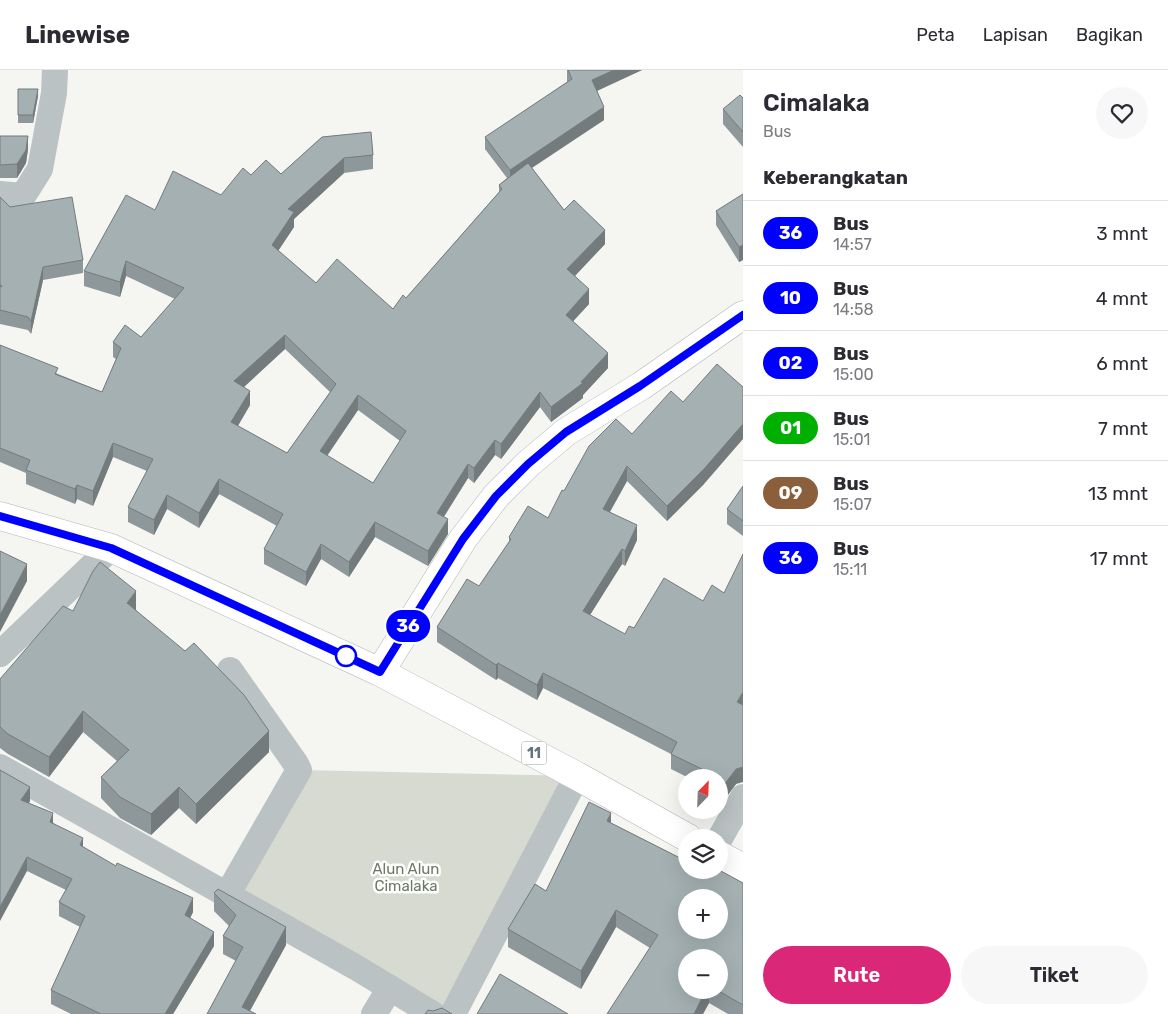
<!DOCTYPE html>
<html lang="id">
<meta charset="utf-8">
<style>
:root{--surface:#fff;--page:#f7f7f7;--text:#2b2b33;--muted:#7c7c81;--line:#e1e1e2;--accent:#db2777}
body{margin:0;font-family:Rubik,sans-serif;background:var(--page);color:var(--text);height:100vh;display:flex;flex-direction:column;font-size:19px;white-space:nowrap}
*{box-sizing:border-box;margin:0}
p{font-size:16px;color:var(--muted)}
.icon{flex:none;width:28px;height:28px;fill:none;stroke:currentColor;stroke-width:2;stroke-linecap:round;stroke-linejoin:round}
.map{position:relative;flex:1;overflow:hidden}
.side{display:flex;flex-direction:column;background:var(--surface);width:425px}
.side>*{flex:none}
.badge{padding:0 10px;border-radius:16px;font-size:18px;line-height:32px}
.needle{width:32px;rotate:23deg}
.fabs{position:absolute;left:678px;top:699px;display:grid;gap:10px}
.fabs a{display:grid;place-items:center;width:50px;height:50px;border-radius:50%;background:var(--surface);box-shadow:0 5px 20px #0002;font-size:25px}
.map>.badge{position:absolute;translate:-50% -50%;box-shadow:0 0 0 2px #fff}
h2{padding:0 20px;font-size:19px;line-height:45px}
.round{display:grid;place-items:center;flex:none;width:52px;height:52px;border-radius:26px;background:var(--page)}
.head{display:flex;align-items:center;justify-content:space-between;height:85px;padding:0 20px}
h1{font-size:24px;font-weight:600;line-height:38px}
.button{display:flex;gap:10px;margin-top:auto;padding:10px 20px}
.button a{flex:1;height:58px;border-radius:30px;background:var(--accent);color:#fff;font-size:20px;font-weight:600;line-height:58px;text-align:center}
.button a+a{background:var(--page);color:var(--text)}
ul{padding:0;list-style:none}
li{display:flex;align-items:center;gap:15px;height:65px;padding:0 20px;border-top:1px solid var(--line)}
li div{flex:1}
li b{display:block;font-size:19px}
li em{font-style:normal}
li .badge{min-width:55px;font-weight:700;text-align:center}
header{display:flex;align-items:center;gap:30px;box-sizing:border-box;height:70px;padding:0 25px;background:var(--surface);border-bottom:1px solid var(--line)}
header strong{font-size:24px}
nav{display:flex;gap:28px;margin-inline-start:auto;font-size:18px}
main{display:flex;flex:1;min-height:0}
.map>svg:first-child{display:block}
</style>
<header>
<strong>Linewise</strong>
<nav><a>Peta</a><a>Lapisan</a><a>Bagikan</a></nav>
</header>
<main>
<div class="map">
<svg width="743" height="944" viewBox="0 0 743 944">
<rect width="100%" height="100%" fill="#f5f5f2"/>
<polygon fill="#d6dad1" points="299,700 577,706 453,944 227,825"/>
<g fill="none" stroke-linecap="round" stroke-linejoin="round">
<defs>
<polyline id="secondary" points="380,602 463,469 496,426 528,394 566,362 641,316 743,245"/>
<g id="highway">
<polyline points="0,446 111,478 380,602 577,706 688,768"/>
<polyline points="719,785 743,798"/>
</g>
</defs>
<use href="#secondary" stroke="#aeb6b8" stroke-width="29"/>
<use href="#highway" stroke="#b1b6b8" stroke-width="29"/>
<g stroke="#bbc2c4" stroke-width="26">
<polyline points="0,124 23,126 40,99 54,23 55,0"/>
<polyline points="0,584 111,478"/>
<polyline points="0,697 357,898 433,944"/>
<polyline points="719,770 743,727"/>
<polyline points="227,825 299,700 296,694 230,600"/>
<polyline points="374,944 390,918"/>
<polyline points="453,944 577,706"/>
</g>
<use href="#secondary" stroke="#fff" stroke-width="28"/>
<use href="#highway" stroke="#fff" stroke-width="28"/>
</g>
<g fill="#8e979a" fill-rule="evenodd">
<path d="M567,0H642L597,21L604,50L532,98L564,140L605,174L575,206L589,234L573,251L608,298L583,325V328L551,352L540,337L501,389L495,385L474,413L468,408L444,447L448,464L428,496L375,467L349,507L321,489L306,516L264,494V479L277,456L219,424L199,458L167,439L154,465L128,452V437L147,401L113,387L93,436L77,429L75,434L26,414V403L0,392V275L58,304L102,322L116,289L113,287V272L141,267L175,229L126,206L120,227L84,216V201L155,140L221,125L251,105L281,104L322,67L373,85V99L344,103L294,149V157L278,181L316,213L393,239L406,228L499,122V115L507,108L485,79V67L567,12ZM285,279L330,322L287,383L238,356L250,335L244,317ZM358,340L400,371L373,413L327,386Z"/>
<polygon points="18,19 38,26 33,53 18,53"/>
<polygon points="743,28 743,77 723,54 723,39"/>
<polygon points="0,66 28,79 26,93 17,108 0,108"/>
<polygon points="743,124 743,190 739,192 716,155 716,141"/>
<polygon points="0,127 10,137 83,190 83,203 43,210 31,264 28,260 0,254"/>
<polygon points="632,364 704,414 667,451 627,411 610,442 637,470 625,496 622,494 590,545 736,714 724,730 719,727 719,708 689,708 671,699 671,684 543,618 537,630 498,608 496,610 437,572 437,557 479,516 509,472 509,467 548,448 564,421"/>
<polygon points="743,416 743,466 727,454 727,439"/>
<polygon points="136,540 269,682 196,754 179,738 151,765 120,748 101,728 101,707 117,691 83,662 49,707 8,684 0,678 0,609 73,541"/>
<polygon points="0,700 30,731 29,733 83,777 193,842 190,848 214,876 173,944 71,944 51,934 51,920 80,857 59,846 59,832 66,820 27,801"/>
<path d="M589,732L611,743V753L686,791V800H719L743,813V944H728L709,933L703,944H607L650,878L616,857L581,919L508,877V859L535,814L546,821ZM686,828H719V860H686ZM686,888H719V920H686Z"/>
<polygon points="214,823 286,875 250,941 207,944 236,891 223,884 223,866 229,856 214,841"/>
</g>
<g fill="#747b7d">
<polygon points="614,0 642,0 592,23 592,10"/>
<polygon points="38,19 38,26 33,53 33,45"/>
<polygon points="604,37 604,50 510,112 510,100"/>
<polygon points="28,66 28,79 26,93 17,108 17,94"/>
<polygon points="344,88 344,103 294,149 294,157 272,190 272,175 288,139"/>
<polygon points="605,160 605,174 567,214 567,199"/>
<polygon points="743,175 743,190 739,192 739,177"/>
<polygon points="126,191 126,206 120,227 120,212"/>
<polygon points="43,197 43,210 31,264 31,251"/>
<polygon points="589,219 589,234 566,259 566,245"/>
<polygon points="285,265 285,279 234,326 234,311"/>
<polygon points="608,283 608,298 583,325 583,328 551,352 551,337 581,312"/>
<polygon points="250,321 250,335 231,367 231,352"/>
<polygon points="540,322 540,337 501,389 501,374"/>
<polygon points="358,325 358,340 320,396 320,381"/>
<polygon points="743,354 743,369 704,414 667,451 667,436"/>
<polygon points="495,370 495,385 474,413 474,398"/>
<polygon points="113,373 113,387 93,436 93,421"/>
<polygon points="468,394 468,408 437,457 437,443"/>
<polygon points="627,396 627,411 603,454 603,439"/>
<polygon points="219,409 219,424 199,458 199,443"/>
<polygon points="77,415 77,429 75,434 75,419"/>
<polygon points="167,425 167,439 154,465 154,450"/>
<polygon points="448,449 448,464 428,496 428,481"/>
<polygon points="375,452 375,467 349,507 349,492"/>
<polygon points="637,455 637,470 625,496 625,481"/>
<polygon points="321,474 321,489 306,516 306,502"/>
<polygon points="622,479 622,494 583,556 583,541"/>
<polygon points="27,494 27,511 0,562 0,545"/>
<polygon points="136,521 136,541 127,533"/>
<polygon points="498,593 498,608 496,610 496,595"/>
<polygon points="543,603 543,618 537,630 537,615"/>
<polygon points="743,622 743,637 737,632"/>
<polygon points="83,641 83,662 49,707 49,687"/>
<polygon points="269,661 269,682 196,754 196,734"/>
<polygon points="743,697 743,712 736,714 724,730 724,715 736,699"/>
<polygon points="30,717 30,731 21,744 21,730"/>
<polygon points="179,717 179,738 151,765 151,744"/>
<polygon points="53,743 53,757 50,752"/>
<polygon points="611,743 611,760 607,751"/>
<polygon points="83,768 83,782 80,775"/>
<polygon points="27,787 27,801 0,851 0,837"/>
<polygon points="193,828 193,842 185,859 185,845"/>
<polygon points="616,840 616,857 581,919 581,901"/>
<polygon points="286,857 286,875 248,944 242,937"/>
<polygon points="214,862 214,876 173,944 165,944"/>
<polygon points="706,920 709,920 709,933 703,944 694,944"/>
</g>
<g fill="#a5b0b3" stroke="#747b7d" fill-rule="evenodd">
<polygon points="568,0 614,0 592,10 604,37 510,100 485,67 572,9"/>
<polygon points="18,19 38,19 33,45 18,45"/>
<polygon points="740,25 743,28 743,62 723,39"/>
<path d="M371,62L373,85L344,88L288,139L294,142L272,175L316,213L337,189L393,239L403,225L406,228L502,119L499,115L528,93L564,140L574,130L605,160L567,199L589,219L566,245L608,283L581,312L583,313L551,337L540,322L501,374L495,370L474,398L468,394L437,443L448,449L428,481L375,452L349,492L321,474L306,502L264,479L283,444L219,409L199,443L167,425L154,450L128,437L153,389L113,373L93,421L77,415L75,419L26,400L30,390L0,378V275L58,298L55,304L102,322L121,278L113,272L125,255L141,267L184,218L126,191L120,212L84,201L126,125L155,140L173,101L221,125L243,98L251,105L266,90L281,104L322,67ZM285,265L336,314L287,383L231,352L250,321L234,311ZM358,325L406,361L373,413L320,381Z"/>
<polygon points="0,66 28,66 26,80 17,94 0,95"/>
<polygon points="743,124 743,175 739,177 716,141"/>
<polygon points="0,127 10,137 72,127 83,190 43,197 31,251 28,247 0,240 0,216 2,217 0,214"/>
<polygon points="717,294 743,317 743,354 704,399 667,436 627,396 603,439 637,455 625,481 622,479 583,541 625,564 629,556 634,558 664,508 703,531 712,515 724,523 743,484 743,622 737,632 743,635 743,697 736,699 724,715 719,712 719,708 711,708 706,705 708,702 671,684 677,672 543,603 537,615 498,593 496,595 437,557 467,509 479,516 511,469 509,467 528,436 548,448 562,420 564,421 589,376 616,349 632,364 671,321 683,332"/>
<polygon points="743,416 743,451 727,439"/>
<polygon points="0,481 27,494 0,545"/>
<polygon points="100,492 136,521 127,533 185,581 194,573 244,625 269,661 196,734 179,717 151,744 120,727 101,707 129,680 83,641 49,687 8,664 0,657 0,609 63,536 73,541 93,501"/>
<polygon points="0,700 30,717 21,730 53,743 50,752 83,768 80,775 116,796 117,793 193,828 185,845 214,862 165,944 101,944 51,920 85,846 59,832 72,809 27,787 0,837"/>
<path d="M589,732L611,743L607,751L686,791V800H719L743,813V935L717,920H719V888H686V920H706L694,944H607L658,865L616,840L581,901L508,859L535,814L546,821ZM686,828H719V860H686Z"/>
<polygon points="218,819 286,857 242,937 256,944 207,944 243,877 223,866 236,845 214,823"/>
<polygon points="500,904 568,944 477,944"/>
<polygon points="442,938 452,944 425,944 428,940 433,941"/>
</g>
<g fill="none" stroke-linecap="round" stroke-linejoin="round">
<defs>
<polyline id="line" points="0,446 111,478 380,602 463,469 496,426 528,394 566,362 640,316 743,245"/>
</defs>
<use href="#line" stroke="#fff" stroke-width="11"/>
<use href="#line" stroke="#00f" stroke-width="8"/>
</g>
<circle fill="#fff" stroke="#00f" stroke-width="2.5" cx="346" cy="586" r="10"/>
<g text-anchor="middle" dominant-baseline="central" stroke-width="5" stroke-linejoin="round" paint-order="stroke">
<rect fill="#fff" stroke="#909fa3" stroke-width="1" x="521.5" y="671.5" width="25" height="23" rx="4"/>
<g font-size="14" font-weight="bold" fill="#60767c">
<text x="534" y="683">11</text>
</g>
<g font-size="15" fill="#6c7a63" stroke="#fff">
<text x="406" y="799">Alun Alun<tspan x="406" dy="17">Cimalaka</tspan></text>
</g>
</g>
</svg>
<div class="fabs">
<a><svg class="needle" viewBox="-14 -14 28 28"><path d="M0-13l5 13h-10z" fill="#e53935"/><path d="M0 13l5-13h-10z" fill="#7c7c81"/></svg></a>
<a><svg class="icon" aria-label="layers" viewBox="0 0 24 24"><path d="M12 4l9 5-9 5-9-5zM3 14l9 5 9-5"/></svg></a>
<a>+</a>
<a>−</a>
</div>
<b class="badge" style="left:408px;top:556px;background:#00f;color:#fff">36</b>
</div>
<section class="side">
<div class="head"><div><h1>Cimalaka</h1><p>Bus</p></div><a class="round"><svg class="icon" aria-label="heart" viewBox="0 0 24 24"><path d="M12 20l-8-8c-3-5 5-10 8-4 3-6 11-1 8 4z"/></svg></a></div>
<h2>Keberangkatan</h2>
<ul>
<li><span class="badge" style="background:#00f;color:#fff">36</span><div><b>Bus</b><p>14:57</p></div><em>3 mnt</em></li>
<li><span class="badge" style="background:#00f;color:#fff">10</span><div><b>Bus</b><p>14:58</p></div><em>4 mnt</em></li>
<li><span class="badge" style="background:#00f;color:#fff">02</span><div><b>Bus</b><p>15:00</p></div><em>6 mnt</em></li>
<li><span class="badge" style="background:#00b000;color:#fff">01</span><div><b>Bus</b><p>15:01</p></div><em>7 mnt</em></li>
<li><span class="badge" style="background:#8b5e3c;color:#fff">09</span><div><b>Bus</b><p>15:07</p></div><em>13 mnt</em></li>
<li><span class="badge" style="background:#00f;color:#fff">36</span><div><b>Bus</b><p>15:11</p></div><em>17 mnt</em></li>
</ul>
<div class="button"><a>Rute</a><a>Tiket</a></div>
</section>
</main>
